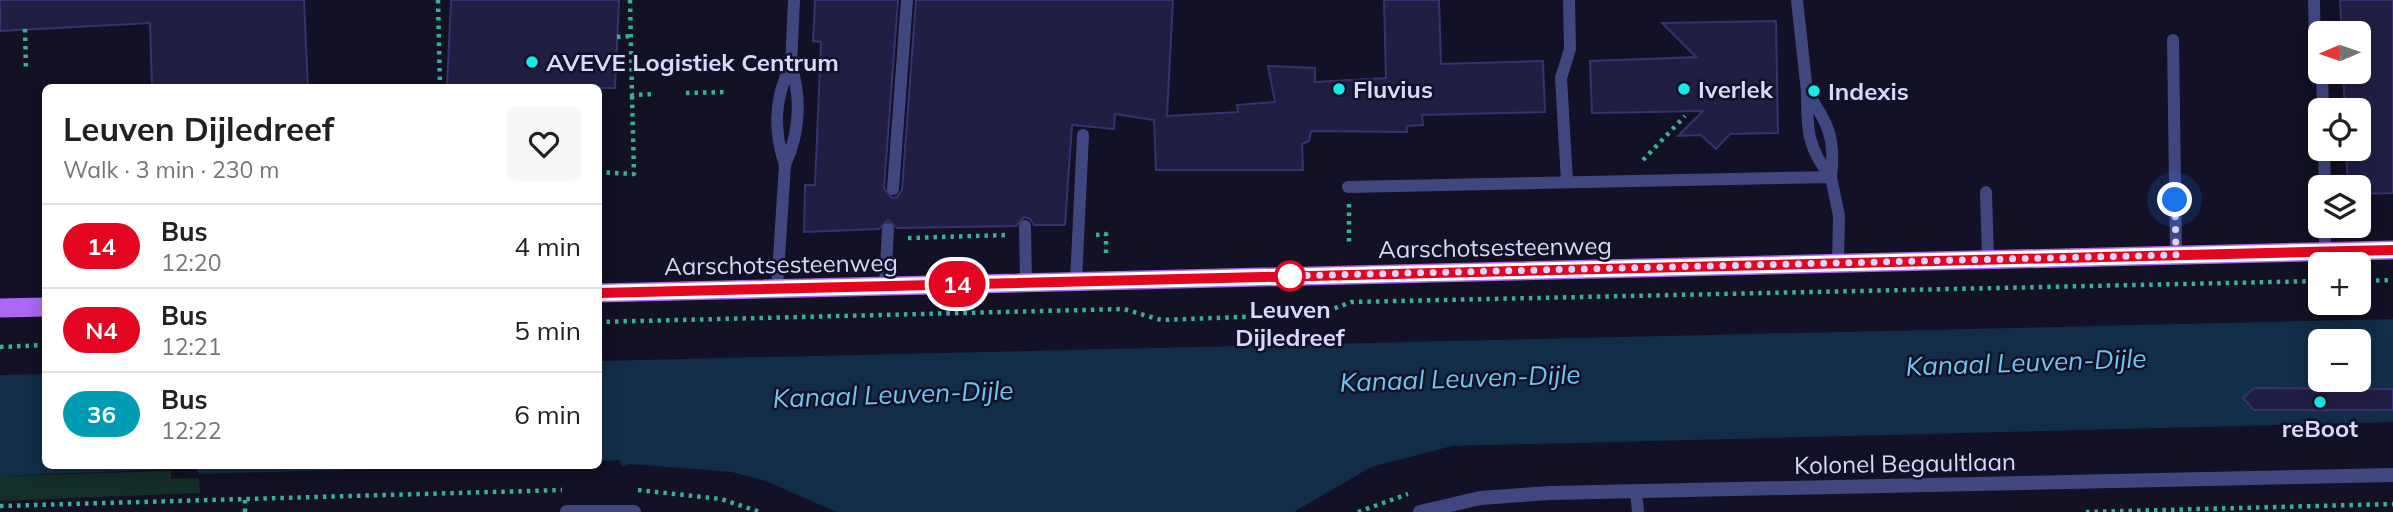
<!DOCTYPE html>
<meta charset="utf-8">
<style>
:root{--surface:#fff;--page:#f6f6f6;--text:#202124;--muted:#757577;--line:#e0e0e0}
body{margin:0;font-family:Mulish,sans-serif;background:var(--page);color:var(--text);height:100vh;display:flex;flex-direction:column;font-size:26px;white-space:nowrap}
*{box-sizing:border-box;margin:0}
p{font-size:23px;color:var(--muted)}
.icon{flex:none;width:38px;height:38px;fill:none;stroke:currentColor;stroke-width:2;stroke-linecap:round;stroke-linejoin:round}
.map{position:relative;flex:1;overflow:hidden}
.details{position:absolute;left:42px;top:84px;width:560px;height:385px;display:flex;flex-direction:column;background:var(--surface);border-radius:10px;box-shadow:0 4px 18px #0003}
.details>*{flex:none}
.badge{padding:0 14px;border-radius:23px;font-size:24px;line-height:46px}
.needle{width:46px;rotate:268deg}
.controls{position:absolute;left:2308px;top:21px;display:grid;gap:14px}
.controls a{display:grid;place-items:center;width:63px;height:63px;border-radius:10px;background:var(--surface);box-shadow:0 4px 18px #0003;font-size:35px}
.you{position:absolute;width:35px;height:35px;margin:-18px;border:5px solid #fff;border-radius:50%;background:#1a73e8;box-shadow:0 0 0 10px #1a73e833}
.map>.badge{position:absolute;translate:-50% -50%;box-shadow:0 0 0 4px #fff}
.round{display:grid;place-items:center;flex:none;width:74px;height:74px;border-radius:10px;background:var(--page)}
.summary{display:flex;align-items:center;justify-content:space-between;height:119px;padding:0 21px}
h1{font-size:33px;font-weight:700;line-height:52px}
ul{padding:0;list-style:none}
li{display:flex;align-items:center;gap:21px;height:84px;padding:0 21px;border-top:2px solid var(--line)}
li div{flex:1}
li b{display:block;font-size:26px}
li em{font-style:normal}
li .badge{min-width:77px;font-weight:700;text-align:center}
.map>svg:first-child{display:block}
</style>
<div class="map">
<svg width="2393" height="512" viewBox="0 0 2393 512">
<rect width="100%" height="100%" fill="#121125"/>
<polygon fill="#142e2a" points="171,471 171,479 199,478 200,493 0,501 0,476"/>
<g fill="#122d47" fill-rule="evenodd">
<path d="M2393,319V422L1452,446L1371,467L1294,512H836L766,481L732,472L629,464L623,467L619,460L599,461L598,361ZM2320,341H2359V380H2320Z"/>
<polygon points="45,374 46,466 473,466 199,474 196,468 0,476 0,375"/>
</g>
<g fill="#211e44" stroke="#36326e" stroke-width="2">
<polygon points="0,0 304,0 308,88 152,88 150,23 0,31"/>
<polygon points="451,0 619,0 615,88 447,88"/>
<polygon points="815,0 898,0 884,188 892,198 897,197 902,190 916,0 1173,0 1167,116 1238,112 1237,105 1275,102 1268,66 1315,68 1315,82 1386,78 1384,0 1439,0 1441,64 1543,61 1545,112 1422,115 1423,125 1407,126 1407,132 1311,131 1309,141 1302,144 1303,170 1156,170 1154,120 1115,114 1114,129 1072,125 1065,225 1034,225 1030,219 1024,217 1016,226 897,228 888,220 879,229 804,232 805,185 815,185 821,42 813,41"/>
<polygon points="2340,0 2393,0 2393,193 2359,194 2359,187 2348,187 2346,149 2359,149 2359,110 2345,110 2343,72 2359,72 2359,33 2342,33"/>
<polygon points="1776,21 1778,133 1730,134 1716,149 1701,135 1678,136 1703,111 1592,113 1590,61 1696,57 1662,23"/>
<polygon points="2254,388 2393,389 2393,410 2254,410 2243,398"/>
</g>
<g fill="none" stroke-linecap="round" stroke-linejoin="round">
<g stroke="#39ae98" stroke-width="4.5" stroke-dasharray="3.5 5" stroke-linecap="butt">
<polyline points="438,0 440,88"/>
<polyline points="630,0 632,95 655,94"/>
<polyline points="25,29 26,71"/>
<polyline points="617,37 631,36"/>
<polyline points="686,93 727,92"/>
<polyline points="1643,160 1685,116"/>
<polyline points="598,172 634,174 632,95"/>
<polyline points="1349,204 1349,245"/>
<polyline points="1096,235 1106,234 1106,258"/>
<polyline points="908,238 1007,235"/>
<polyline points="2359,281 2393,280"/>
<polyline points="598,322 1124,309 1161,320 1320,314 1351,302 2320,281"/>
<polyline points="0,347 46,345"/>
<polyline points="638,490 721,499 760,512"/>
<polyline points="0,506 562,490"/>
<polyline points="245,512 245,499"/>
<polyline points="1358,512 1408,494"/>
<polyline points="2086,512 2393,504"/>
</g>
<g stroke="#404680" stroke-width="12">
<polyline points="1797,0 1807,92"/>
<polyline points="2314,0 2315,49"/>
<polyline points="2173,40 2176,255"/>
<path d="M791,65C802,100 800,132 785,165C773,130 774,98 791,65Z"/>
<polyline points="791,65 794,0"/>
<polyline points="2322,75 2323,110"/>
<path d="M1807,92C1828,123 1836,139 1831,177C1807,148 1807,129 1807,92Z"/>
<polyline points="2324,149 2325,187"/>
<polyline points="1567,182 1561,78 1570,49 1569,0"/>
<polyline points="1348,187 1831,177 1839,216 1838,263"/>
<polyline points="893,189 907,0"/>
<polyline points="1986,192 1988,260"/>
<polyline points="1025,226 1026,282"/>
<polyline points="2325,251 2325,226"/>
<polyline points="1076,281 1083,135"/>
<polyline points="885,286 888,229"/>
<polyline points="777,288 785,165"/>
<polyline points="1636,491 1638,512"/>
</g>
<g stroke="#404680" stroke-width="14">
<polyline points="567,512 634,512"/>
<polyline points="1420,512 1480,498 1550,493 2393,475"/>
</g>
<g stroke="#ac68f3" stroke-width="19">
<polyline points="598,293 2393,250"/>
<polyline points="0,308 46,307"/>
</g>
</g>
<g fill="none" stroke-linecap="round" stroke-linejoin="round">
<defs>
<polyline id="line" points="598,293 2393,250"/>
</defs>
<use href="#line" stroke="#fff" stroke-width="16"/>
<use href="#line" stroke="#e40521" stroke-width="10"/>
<polyline stroke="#d8d8fc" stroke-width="7" stroke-dasharray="0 12.6" points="1290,276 1286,276 2176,255 2175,200"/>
</g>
<g fill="#14ece5" stroke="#121125" stroke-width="2.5">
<circle cx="532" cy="62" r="7"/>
<circle cx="1339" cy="89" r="7"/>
<circle cx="1684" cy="89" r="7"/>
<circle cx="1814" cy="91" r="7"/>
<circle cx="2320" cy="402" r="7"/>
</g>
<circle fill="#fff" stroke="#e40521" stroke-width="3.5" cx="1290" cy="276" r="14"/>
<g text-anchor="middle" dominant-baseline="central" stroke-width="5" stroke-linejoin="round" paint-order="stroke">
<g font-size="24" font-weight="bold" fill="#d8d8fc" stroke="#121125" text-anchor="start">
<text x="546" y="62">AVEVE Logistiek Centrum</text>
<text x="1353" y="89">Fluvius</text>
<text x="1698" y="89">Iverlek</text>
<text x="1828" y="91">Indexis</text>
<text x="2320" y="428" text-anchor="middle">reBoot</text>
</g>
<g font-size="24" fill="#d8d8fc" stroke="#121125">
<text transform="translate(1495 247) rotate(-1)">Aarschotsesteenweg</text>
<text transform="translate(781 264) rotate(-1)">Aarschotsesteenweg</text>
<text transform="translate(1905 463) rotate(-1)">Kolonel Begaultlaan</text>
</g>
<g font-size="24" font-weight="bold" fill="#d8d8fc" stroke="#121125">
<text x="1290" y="309">Leuven<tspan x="1290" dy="28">Dijledreef</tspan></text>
</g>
<g font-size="26" font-style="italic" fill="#6ec7f3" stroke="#121125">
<text transform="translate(2026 362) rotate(-2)">Kanaal Leuven-Dijle</text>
<text transform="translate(1460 378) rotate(-2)">Kanaal Leuven-Dijle</text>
<text transform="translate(893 394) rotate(-2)">Kanaal Leuven-Dijle</text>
</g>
</g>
</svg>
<div class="controls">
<a><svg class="needle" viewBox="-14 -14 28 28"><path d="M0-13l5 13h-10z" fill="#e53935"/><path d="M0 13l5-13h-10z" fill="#757577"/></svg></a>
<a><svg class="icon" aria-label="locate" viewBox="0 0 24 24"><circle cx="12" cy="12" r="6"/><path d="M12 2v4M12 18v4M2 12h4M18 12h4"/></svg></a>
<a><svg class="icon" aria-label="layers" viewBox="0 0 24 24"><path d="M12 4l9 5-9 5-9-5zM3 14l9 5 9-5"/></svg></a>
<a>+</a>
<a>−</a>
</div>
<div class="you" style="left:2175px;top:200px"></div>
<b class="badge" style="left:957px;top:284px;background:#e40521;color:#fff">14</b>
<section class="details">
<div class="summary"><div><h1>Leuven Dijledreef</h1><p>Walk · 3 min · 230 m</p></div><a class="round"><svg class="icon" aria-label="heart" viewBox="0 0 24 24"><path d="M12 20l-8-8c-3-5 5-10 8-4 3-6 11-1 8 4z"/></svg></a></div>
<ul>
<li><span class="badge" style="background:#e40521;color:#fff">14</span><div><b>Bus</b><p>12:20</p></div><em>4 min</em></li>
<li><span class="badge" style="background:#e40521;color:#fff">N4</span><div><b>Bus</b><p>12:21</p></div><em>5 min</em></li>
<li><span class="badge" style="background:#009cb4;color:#fff">36</span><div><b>Bus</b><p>12:22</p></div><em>6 min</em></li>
</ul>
</section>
</div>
